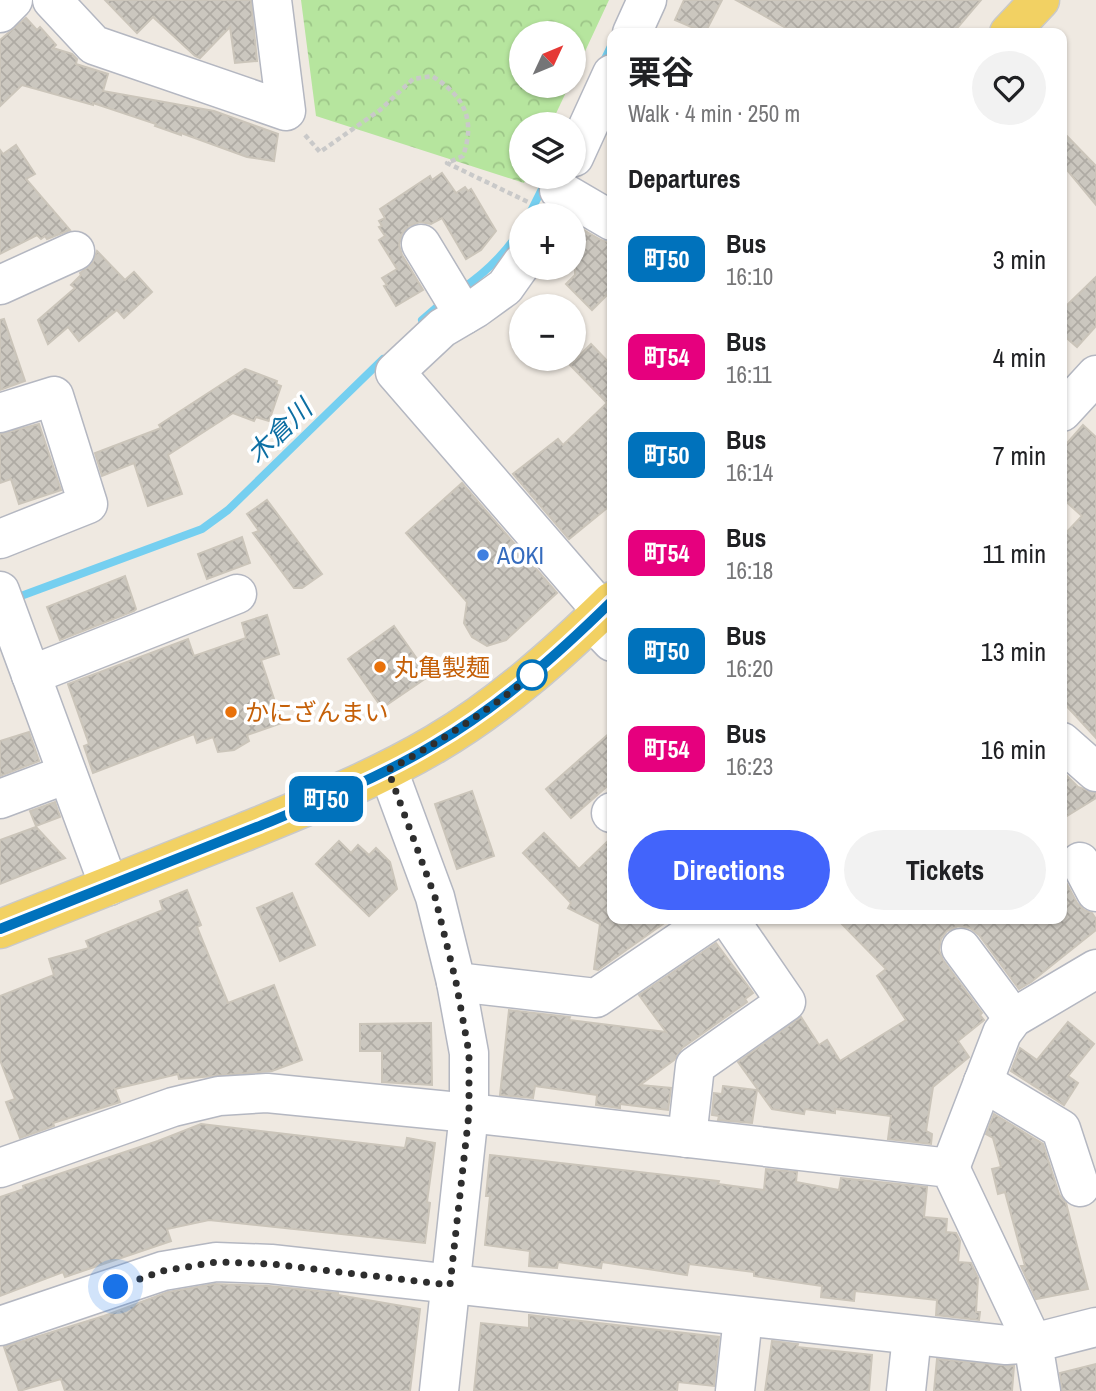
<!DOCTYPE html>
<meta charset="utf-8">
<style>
:root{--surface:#fff;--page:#f2f2f2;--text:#202124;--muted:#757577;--accent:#4264fb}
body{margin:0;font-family:"Archivo Narrow","Noto Sans JP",sans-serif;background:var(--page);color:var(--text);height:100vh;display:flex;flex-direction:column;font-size:26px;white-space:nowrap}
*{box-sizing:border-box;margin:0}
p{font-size:23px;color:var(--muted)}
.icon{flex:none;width:38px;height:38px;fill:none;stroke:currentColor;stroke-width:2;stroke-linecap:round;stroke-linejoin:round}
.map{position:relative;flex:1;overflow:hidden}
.panel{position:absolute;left:607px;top:28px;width:460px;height:896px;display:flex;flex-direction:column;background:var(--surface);border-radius:14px;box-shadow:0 2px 5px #0004}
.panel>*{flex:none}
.badge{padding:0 14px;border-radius:10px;font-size:24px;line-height:46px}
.needle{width:46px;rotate:46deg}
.tools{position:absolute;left:509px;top:21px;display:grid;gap:14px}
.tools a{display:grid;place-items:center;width:77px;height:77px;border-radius:50%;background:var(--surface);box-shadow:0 2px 5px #0004;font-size:35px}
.you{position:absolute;width:35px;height:35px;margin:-18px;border:5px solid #fff;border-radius:50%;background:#1a73e8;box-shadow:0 0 0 10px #1a73e833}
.map>.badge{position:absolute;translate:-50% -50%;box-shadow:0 0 0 4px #fff}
h2{padding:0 21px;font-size:26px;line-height:63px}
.round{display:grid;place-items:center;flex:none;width:74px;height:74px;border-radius:37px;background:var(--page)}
.headline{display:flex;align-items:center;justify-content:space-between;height:119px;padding:0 21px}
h1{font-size:33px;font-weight:700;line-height:52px}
.primary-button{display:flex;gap:14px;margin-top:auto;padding:14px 21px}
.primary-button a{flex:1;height:80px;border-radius:42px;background:var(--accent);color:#fff;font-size:28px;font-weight:700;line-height:80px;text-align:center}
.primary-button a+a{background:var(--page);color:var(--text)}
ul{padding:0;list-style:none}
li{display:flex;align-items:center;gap:21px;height:98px;padding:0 21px}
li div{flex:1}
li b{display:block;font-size:26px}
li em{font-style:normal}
li .badge{min-width:77px;font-weight:700;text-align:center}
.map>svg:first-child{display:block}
</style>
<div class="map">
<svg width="1096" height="1391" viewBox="0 0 1096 1391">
<defs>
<pattern id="forest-crowns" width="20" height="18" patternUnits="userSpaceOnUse" patternTransform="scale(1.75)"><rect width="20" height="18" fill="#b6e59e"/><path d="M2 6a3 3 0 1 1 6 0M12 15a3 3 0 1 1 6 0" fill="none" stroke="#9dc588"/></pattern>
<pattern id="building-cross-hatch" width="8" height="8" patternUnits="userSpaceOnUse" patternTransform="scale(1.75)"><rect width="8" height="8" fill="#cbc7bf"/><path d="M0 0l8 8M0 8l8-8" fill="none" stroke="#afaba4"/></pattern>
</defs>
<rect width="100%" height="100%" fill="#efe9e1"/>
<polygon fill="url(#forest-crowns)" points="301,0 609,0 574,75 574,33 522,33 522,86 569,86 551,124 522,124 522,177 527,177 524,183 316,116"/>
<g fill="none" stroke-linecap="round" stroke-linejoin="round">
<g stroke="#75cff0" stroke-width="8">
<polyline points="602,65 612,44"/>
<polyline points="529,215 545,183"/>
<path d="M460,290C486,273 505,254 522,228"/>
<polyline points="422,320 444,301"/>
<polyline points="21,596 202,529 228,510 383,359"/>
</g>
</g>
<g fill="url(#building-cross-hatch)" stroke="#cbc5ba" stroke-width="2">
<polygon points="105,0 251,0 257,61 235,63 230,27 200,58 195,56 153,17 137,33"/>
<polygon points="684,0 722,0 705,33 675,20"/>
<polygon points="736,0 981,0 953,33 795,33"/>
<polygon points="26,18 37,30 40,27 56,45 53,48 72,54 77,59 76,64 108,74 103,91 214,111 278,134 274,161 247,157 181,133 181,135 155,126 156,124 93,103 93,105 22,85 0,106 0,40"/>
<polygon points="1062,131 1096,166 1096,205 1062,164"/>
<polygon points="16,145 35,174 26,179 70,230 47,239 45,236 41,239 37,235 0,254 0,150 3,154"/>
<polygon points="442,173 456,193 465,187 468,191 471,189 496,231 481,250 466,259 442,218 431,224 420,222 409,226 402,234 399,245 402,255 423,290 396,306 384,286 387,285 382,278 397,269 379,240 385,236 379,227 382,226 379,221 385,218 380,209 430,176 432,180"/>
<polygon points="575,225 601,240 612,243 612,290 592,310 566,284 575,275"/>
<polygon points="97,251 125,280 134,272 152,292 124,318 117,310 79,341 68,327 48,344 38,320 75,288 71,285 81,275 80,273 92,264"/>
<polygon points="1096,277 1096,326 1077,347 1062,334 1062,310"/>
<polygon points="4,319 25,381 0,390 0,320"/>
<polygon points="591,344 612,366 612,504 569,539 513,474 558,439 563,445 607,403 570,365"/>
<polygon points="245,369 277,381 276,384 281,386 269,421 256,417 254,421 233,413 168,455 182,494 148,506 134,463 102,476 95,453 161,428 159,425"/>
<polygon points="39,424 61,490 19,504 11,479 0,483 0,434"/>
<polygon points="1083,425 1096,437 1096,738 1062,701 1062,537 1082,516 1062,498 1062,449"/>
<polygon points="462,483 557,593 506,640 487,646 472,637 464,623 467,602 406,533"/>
<polygon points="267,500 322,574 302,588 294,588 253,533 259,531 247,514"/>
<polygon points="242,537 250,563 207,579 198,554"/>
<polygon points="125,576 136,609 134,611 60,640 47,607"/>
<polygon points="267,615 279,654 261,660 282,723 247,735 249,741 234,750 218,752 213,737 197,743 194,734 93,773 84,746 89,744 68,684 188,639 194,656 246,638 242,623"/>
<polygon points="394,626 429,676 382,708 348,659"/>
<polygon points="612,731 612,782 571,818 546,789"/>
<polygon points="29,732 39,761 0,776 0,741"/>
<polygon points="1062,771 1078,787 1096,793 1096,798 1062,819"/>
<polygon points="472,791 494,856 457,869 435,804"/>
<polygon points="55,802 60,817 36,826 30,811"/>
<polygon points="36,827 65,858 0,884 0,840"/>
<polygon points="544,833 579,869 612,837 612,919 670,919 598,970 594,969 600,924 568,908 571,903 523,853"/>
<polygon points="339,841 351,853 358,845 369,855 376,848 390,862 397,889 369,916 316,864"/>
<polygon points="1062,875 1077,903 1084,910 1092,913 1096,919 1096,930 1031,982 1019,989 979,935 970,928 958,926 947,931 941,939 939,950 943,960 982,1013 980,1015 984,1020 958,1041 969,1057 933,1087 926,1131 932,1134 931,1144 888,1139 891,1116 835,1109 835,1113 805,1109 804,1114 772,1109 738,1062 801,1017 819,1045 827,1040 840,1061 906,1020 877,976 886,969 837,919 1062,919"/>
<polygon points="187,890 201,925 197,927 228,1003 274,985 302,1060 272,1071 179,1079 178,1074 115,1089 120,1102 53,1123 54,1126 20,1138 6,1102 15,1099 0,1060 0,996 54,975 49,959 89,948 86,941 163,910 160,901"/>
<polygon points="292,893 315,945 280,961 257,908"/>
<polygon points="716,943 753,993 745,999 747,1002 682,1048 674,1060 640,1085 671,1088 668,1110 620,1104 620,1108 596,1105 597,1095 535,1086 533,1098 500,1095 509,1010 570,1017 569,1020 666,1032 639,995"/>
<polygon points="1068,1022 1094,1044 1068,1076 1078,1083 1064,1105 1011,1071 1020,1048 1037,1060"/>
<polygon points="431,1023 432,1085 382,1082 382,1051 360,1051 360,1024"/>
<polygon points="723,1086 757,1090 752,1123 718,1120 719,1116 712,1115 714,1093 722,1094"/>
<polygon points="994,1114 1043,1144 1059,1194 1066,1203 1088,1289 1036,1299 1021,1266 1025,1266 1005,1192 998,1194 992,1169 1001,1167 993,1138 986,1134"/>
<polygon points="201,1124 405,1148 407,1138 435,1143 427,1202 430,1203 425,1243 209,1220 167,1229 171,1241 65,1277 63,1272 0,1296 0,1197 24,1189 23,1186 158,1141"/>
<polygon points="490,1155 719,1181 718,1184 764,1190 766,1169 797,1172 796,1182 839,1190 841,1178 927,1187 924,1217 947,1219 946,1232 956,1233 960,1241 958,1262 971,1263 978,1278 976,1312 980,1312 979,1320 936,1315 937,1300 855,1291 854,1301 821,1297 822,1286 754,1276 754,1272 689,1264 687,1275 602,1262 601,1268 558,1262 557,1268 529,1266 530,1251 485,1245 490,1196 486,1196"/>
<polygon points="214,1284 269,1286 338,1293 338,1295 420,1309 410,1391 65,1391 61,1379 19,1391 4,1347 104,1316 168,1292"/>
<polygon points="529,1315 719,1337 714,1386 678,1382 677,1391 474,1391 481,1323 529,1328"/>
<polygon points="772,1341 798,1344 797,1347 872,1355 869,1391 765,1391"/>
<polygon points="937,1359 1014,1366 1012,1391 934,1391"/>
<polygon points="1096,1364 1096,1391 1062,1391 1060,1373"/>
</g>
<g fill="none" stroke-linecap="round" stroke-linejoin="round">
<defs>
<g id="minor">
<polyline points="52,0 94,45 286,111 272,0"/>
<polyline points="0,13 13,0"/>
<polyline points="632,33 647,0"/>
<polyline points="574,157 612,74"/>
<polyline points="559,190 612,221"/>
<polyline points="421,244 464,315"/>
<polyline points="522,263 505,287 476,308 442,328 395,372 602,611"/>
<polyline points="0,285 75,251"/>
<polyline points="1062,412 1096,375"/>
<polyline points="0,413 54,396 88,504 0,539"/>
<polyline points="0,591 109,886"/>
<polyline points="592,621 612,642"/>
<polyline points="31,675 237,594"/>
<polyline points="1062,742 1096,772"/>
<polyline points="388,770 435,897 456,982 469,1053 469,1113 439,1391"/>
<polyline points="0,799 67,774"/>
<polyline points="611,813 612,812"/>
<polyline points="1080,862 1096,892"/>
<polyline points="961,948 1013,1018"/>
<polyline points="456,982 596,998 713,919"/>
<polyline points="983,1082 1061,1129 1080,1187"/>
<polyline points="687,1138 695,1066 786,1002 729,919"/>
<polyline points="0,1168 173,1107 219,1096 267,1093 469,1113 950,1168 1033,1343 1041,1391"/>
<polyline points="950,1168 1002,1033 1013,1018 1096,969"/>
<polyline points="0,1326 163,1271 216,1262 271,1264 1006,1345 1033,1343 1096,1327"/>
<polyline points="735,1391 743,1317"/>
<polyline points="906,1391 912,1336"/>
</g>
<g id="major">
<polyline points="1009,33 1040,0"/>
<path d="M0,929C81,897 162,865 242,833C308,806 374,780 435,744C501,705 558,654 612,601"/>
</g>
</defs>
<use href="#minor" stroke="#b4b7c1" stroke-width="41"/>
<use href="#major" stroke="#c9c9c9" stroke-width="41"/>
<path stroke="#c9c9c9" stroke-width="4.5" stroke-dasharray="5 3.5" stroke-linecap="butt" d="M305,135L320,152L380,110L413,79L432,76C464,96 476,119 463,156L447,163L528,202"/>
<use href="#minor" stroke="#fff" stroke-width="38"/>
<use href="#major" stroke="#f2d163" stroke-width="38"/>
</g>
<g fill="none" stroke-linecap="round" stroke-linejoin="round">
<defs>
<path id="line" d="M0,929C86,895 172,861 257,827C318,802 379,778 435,744C501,705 558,654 612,601"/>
</defs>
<use href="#line" stroke="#fff" stroke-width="16"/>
<use href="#line" stroke="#0072bc" stroke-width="10"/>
<path stroke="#2e2e2e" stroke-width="7" stroke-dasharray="0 12.6" d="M116,1287L163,1271L216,1262L271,1264L450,1285L469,1113V1053L456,982L435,897L388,770C439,742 487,712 532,675"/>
</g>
<circle fill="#3f7fe0" stroke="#fff" stroke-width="2.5" cx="483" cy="555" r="7"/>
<g fill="#e8710a" stroke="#fff" stroke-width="2.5">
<circle cx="380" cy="667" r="7"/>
<circle cx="231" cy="712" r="7"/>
</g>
<circle fill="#fff" stroke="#0072bc" stroke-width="3.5" cx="532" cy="675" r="14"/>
<g text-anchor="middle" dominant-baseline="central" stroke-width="7" stroke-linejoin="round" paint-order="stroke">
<g font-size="24" fill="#366cbe" stroke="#fff" text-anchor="start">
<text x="497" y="555">AOKI</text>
</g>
<g font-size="24" fill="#c56008" stroke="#fff" text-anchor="start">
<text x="394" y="667">丸亀製麺</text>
<text x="245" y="712">かにざんまい</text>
</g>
<g font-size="26" font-style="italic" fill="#0d6fa3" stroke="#fff">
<text transform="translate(279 431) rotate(-44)">木倉川</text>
</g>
</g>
</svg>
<div class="tools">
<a><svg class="needle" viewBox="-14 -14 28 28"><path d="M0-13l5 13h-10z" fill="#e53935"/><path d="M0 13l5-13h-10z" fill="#757577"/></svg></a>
<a><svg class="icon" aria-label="layers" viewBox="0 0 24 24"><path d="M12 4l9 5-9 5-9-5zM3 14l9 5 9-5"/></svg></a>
<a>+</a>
<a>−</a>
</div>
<div class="you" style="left:116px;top:1287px"></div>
<b class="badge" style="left:326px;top:799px;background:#0072bc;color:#fff">町50</b>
<section class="panel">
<div class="headline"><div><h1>栗谷</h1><p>Walk · 4 min · 250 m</p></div><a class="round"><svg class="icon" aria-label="heart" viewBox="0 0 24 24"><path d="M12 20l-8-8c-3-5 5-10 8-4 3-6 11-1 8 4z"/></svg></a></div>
<h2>Departures</h2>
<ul>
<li><span class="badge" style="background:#0072bc;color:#fff">町50</span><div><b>Bus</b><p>16:10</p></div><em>3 min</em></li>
<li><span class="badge" style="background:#e6007e;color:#fff">町54</span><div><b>Bus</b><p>16:11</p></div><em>4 min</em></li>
<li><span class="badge" style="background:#0072bc;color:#fff">町50</span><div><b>Bus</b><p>16:14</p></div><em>7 min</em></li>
<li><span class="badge" style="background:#e6007e;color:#fff">町54</span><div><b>Bus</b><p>16:18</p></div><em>11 min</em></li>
<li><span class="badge" style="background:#0072bc;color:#fff">町50</span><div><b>Bus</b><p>16:20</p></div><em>13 min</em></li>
<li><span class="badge" style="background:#e6007e;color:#fff">町54</span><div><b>Bus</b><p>16:23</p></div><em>16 min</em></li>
</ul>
<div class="primary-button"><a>Directions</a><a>Tickets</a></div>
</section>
</div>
